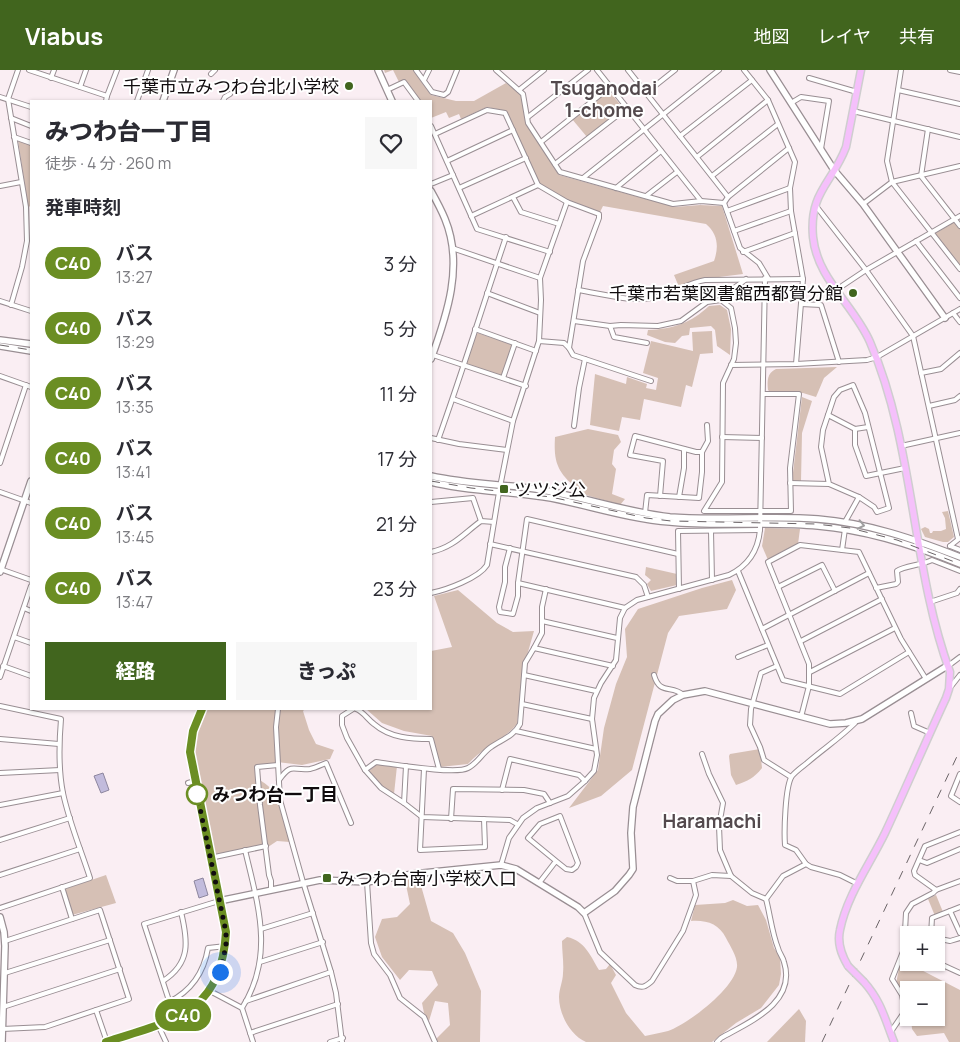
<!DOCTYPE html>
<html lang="ja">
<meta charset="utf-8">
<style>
:root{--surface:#fff;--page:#f7f7f7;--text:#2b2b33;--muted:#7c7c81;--accent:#41651e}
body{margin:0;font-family:Manrope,"Noto Sans JP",sans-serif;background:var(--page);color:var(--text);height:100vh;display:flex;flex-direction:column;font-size:19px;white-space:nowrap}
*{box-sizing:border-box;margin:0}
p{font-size:16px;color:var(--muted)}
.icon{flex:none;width:28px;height:28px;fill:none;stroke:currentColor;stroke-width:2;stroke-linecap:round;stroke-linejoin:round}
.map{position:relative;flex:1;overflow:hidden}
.panel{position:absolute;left:30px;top:30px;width:402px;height:610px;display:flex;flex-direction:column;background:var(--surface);border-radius:0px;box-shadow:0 1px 4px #0004}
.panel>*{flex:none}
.badge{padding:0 10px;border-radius:16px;font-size:18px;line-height:32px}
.controls{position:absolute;left:900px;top:856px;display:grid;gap:10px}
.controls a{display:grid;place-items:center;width:45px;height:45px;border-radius:0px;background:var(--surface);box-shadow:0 1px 4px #0004;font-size:25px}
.you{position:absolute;width:25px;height:25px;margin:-12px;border:4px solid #fff;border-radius:50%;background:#1a73e8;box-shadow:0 0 0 8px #1a73e833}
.map>.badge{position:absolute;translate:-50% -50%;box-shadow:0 0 0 2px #fff}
h2{padding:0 15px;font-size:19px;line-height:45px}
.round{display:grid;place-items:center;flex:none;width:52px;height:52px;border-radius:0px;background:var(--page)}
.overview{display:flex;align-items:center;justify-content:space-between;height:85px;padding:0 15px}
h1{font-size:24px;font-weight:800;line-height:38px}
.primary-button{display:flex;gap:10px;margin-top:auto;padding:10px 15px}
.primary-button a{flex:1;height:58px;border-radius:0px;background:var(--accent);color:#fff;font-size:20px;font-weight:800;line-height:58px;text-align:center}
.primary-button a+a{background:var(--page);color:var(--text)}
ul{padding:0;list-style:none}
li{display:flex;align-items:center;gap:15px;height:65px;padding:0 15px}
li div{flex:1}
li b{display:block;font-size:19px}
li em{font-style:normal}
li .badge{min-width:55px;font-weight:700;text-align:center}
header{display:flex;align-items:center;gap:30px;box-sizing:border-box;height:70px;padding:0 25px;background:var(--accent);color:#fff}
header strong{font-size:24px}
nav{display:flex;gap:28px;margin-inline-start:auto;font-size:18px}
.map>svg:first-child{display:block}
</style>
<header>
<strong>Viabus</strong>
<nav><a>地図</a><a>レイヤ</a><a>共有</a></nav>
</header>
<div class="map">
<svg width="960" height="972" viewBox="0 0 960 972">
<rect width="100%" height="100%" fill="#faeef3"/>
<g fill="#d6c0b5">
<path d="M384,0H413L431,25L456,31H474L506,13L521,25L526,53L559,105L675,137L700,135L722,136L743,204L695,210L679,217L674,205L714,191C719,177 718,164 706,154L603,136L600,142L567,130L540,114L506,41L487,37L461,49L459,44L449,48L446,42L431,48V31H420L404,10L399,12L393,0L385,3Z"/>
<polygon points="609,21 623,38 587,67 572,49"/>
<polygon points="18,70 31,75 31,137 28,136"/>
<polygon points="953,153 956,153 960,159 960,195 936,165 936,163"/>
<path d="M720,235L727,240L731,259L730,285L717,276L715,260L711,256L690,258L689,265L682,266L675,273L665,272L647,265L648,260C673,259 691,253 709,236Z"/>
<polygon points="712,261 713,283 700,284 692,317 686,315 681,337 644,329 640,350 622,347 619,361 590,355 595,304 626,314 627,307 647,314 646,318 656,320 658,308 643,303 651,271 693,281 692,262"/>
<polygon points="478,263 512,275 512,277 503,305 501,306 467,295 466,293 475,265"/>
<path d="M837,297L824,308L816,327L803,323L770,322L768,320C767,311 767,303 776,299Z"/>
<polygon points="802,327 812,331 802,363 801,411 792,411"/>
<path d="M588,359L618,365L621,372L614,380L612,394L616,399L612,424L625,429L620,435L569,420L571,413C555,399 554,386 555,367Z"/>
<polygon points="948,441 954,467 948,472 943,472 925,467 921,459 925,457 929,459 930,463 932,463 933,461 941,461 946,459 945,448 942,442"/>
<polygon points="765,458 800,459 798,474 768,490 762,476"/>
<polygon points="646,497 677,504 677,515 651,521 647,514 651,510 645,505"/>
<polygon points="732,510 736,520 727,539 679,546 668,563 632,700 601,726 569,738 598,700 604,658 616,614 627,587 625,559 638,539 702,518"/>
<path d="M458,520L497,553L513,562L534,561L524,596L517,654C503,671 482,678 468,694L440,697L432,666L404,661L382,653L366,639H431V581L452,577L434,526Z"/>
<path d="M205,639H305L303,641L309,660L316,674L334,680L330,689L302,695L277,692L276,695L257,696V709C281,718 284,750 290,772L277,771L268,777L265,772V775L216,786L215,782L212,783L204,738V730L202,720L197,715L192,685L196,658Z"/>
<path d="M760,679L762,698C754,708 748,711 736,715L731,705L729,686L730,684Z"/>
<polygon points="377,694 397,696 394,724 381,717 368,702"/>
<polygon points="106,805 116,833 72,845 64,821 65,819"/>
<polygon points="410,809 420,812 431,851 453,863 465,883 481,921 480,972 433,972 450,955 448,933 435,931 429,951 424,943 422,933 438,915 432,901 409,900 400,910 382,887 375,867 382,849 397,847 410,834 405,810"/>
<polygon points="936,825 943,842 935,846 928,829"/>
<path d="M733,830L747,836L758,835L766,850L774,878L780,886L781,904L779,915L761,938L736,953L712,972H586C570,965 559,944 559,927C559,919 563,911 563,903C564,893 562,882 562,871L567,867C585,871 590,885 599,900L606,899L610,894L616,905L611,913L626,943L645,966C653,964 661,963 668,961C688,954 734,919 737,897C738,887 730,876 726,868C719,854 707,850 691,851L695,835L725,833Z"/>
<polygon points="902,890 960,920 960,972 949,972 944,963 917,966 912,959 911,948 936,948 936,920 909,920 909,928 896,914 899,898"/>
<polygon points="799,939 806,951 805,972 767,972"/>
</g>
<g fill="#c2bbdc" stroke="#8d869e">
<polygon points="103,703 109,720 101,723 94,706"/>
<polygon points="203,808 208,825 199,828 194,811"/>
</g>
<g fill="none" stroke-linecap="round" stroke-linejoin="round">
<defs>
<g id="street">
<polyline points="29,0 107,26 106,31"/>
<polyline points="416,0 432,22 444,25 448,22 457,0"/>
<polyline points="496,0 523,24 528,53 560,102 673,134 701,131 724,133 728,127 789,78"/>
<polyline points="597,0 701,131"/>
<polyline points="628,0 728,127"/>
<polyline points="744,0 768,30 795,92 790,118 791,141 803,209 796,294"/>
<polyline points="901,0 887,91 892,112 960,199"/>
<polyline points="950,0 960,2"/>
<polyline points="211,4 215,0"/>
<polyline points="51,8 54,0"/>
<polyline points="809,8 857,22"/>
<polyline points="424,10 429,0"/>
<polyline points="80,17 86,0"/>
<polyline points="387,20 404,12 418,31"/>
<polyline points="519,20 544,0"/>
<polyline points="898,20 960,34"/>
<polyline points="646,23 675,0"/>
<polyline points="107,26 117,0"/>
<polyline points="0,27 31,37"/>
<polyline points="137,31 148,0"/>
<polyline points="223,31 225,27 230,24"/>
<polyline points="791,33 801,27 829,31 821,79"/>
<polyline points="853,41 960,67"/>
<polyline points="528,47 588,0"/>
<polyline points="11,48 31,56"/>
<polyline points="431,56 477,159 550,182"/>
<polyline points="928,59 921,106 960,156"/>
<polyline points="680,66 752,10"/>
<polyline points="14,67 31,73"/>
<polyline points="541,72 610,17"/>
<polyline points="697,87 768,30"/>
<polyline points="447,91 513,60"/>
<polyline points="555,94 627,38"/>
<polyline points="712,106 778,54"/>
<polyline points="583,108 719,0"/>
<polyline points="431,114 453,105"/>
<polyline points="0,116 21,112"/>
<polyline points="459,118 526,88"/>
<polyline points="616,118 661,81"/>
<polyline points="646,126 677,102"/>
<polyline points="513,127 521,142 559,154"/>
<polyline points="724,133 740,178 759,193 768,208"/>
<polyline points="863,134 892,112 960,96"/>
<polyline points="816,136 866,200 913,266 958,469"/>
<polyline points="727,141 790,118"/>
<polyline points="471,146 538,115"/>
<polyline points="734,161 791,141"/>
<polyline points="916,171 960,228"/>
<polyline points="452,178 540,208"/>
<polyline points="743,182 795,163"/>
<path d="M746,209C737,217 728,220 721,230L731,238L735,258L736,273L734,289L723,313L722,412L704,441H791L790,398L799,324H763"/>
<path d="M578,220C603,224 632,233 657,227C674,223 688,213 705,210L803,209"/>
<polyline points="836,220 866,200 960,146"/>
<polyline points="487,223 540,243"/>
<polyline points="0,231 31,241"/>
<polyline points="801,234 821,235 839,292"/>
<polyline points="11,235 22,197 27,171 26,137 8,29 18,0"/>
<polyline points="953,243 960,252"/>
<polyline points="574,251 610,256 621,255 658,256 681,251 707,232 721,230"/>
<polyline points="610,256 614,267 647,273"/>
<polyline points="475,259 536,281"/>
<polyline points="539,271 541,230 540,208 567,132"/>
<polyline points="569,278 573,285 651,311"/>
<polyline points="433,285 526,316"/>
<polyline points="731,295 796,294 867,290 877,287 960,239"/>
<polyline points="921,303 941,299 960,283"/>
<polyline points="0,306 31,317"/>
<polyline points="503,308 515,273"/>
<polyline points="453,329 513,351"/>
<polyline points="929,336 955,330 960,326"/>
<polyline points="828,345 855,359 868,357"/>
<polyline points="574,356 579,318 585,289"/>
<polyline points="855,359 855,375 866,406 905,398"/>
<polyline points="722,367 762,368"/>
<polyline points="431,368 459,374 507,380"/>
<path d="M438,370C462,303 483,235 506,167"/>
<polyline points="901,376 960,363"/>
<polyline points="0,393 26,315"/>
<polyline points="790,413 829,414 859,427 874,437 877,442 889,438 865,343 853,315 840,320 834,327 823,360 821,377 829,414"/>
<polyline points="0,422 31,433"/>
<polyline points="660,426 663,391 630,385 635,366 696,382 702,382"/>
<polyline points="679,427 684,398 684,379"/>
<polyline points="431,432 473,428 481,451"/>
<polyline points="645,443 647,425 699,428 702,402 702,382 708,371 707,355"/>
<polyline points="845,452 859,427"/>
<polyline points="711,461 712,510"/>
<polyline points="490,474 636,507 644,515 648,527"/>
<polyline points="950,476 960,468"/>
<polyline points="950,476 960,480"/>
<polyline points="510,478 505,497 505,512 499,537 500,542 513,544 518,526 518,513 527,449 678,484"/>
<polyline points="842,480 845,459"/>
<path d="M431,482C454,477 463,464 481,451L494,452"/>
<polyline points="0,499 31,510"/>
<polyline points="738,501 783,610 840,624 909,582"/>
<polyline points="518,513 625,538"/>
<polyline points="778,517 822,495 835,521"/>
<path d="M876,518L896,514L898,512L897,501C904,496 922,495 932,490L960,501"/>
<polyline points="546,519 542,537 542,563 534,578 613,596"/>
<polyline points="679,519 678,461 760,460"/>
<path d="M431,523C446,520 479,508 487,495L499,422L513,351L539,271L564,273L569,278L583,191L599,148V144L567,132L538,115L505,43L487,40L435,64"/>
<polyline points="930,532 957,523 960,519"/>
<polyline points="24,538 31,541"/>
<polyline points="542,551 617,568"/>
<polyline points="762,559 869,503"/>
<polyline points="14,567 31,573"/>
<polyline points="801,571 882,529"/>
<polyline points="738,587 768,575"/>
<polyline points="3,596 31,606"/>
<polyline points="777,596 761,603 751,639 750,655 760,677 764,690 791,707"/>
<polyline points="948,596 960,587"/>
<polyline points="810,602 895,558"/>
<polyline points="524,605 596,621"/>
<path d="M654,605C660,626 672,614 683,625"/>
<polyline points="0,607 31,516"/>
<polyline points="949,619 960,605"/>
<polyline points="522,634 592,649"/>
<path d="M0,636L61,649C59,673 58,698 63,723C69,752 81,780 90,808L0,838"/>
<polyline points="278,639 276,657 280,730 303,812 331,902 336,923 342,972"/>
<path d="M353,639L342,646V655L347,668L365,700L376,692C393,694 455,705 468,698C478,693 482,683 491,677C501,670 514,666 520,654L525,593L534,578"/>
<path d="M356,639C364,642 367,649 374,654C390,668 411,669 431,669L439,699"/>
<polyline points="911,643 914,656 930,663"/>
<polyline points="801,647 809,616 809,594 768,492 800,475 859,482 901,569 926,609"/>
<path d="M855,651V653C840,668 823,679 807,693C802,697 796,701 792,706C785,716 784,762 785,775L796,780L806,794L811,797L840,805L858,814"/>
<polyline points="516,661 596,679"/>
<polyline points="0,669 59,674"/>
<polyline points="702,684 709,704 723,733 719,756 720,780 731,806 752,823 766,829"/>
<polyline points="406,696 404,733 422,747 510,750 517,754"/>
<polyline points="424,699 420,780 485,777 484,749"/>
<polyline points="365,700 381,718 404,733"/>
<polyline points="0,703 60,700"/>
<polyline points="960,704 951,726 960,732"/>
<path d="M279,710C292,692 292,701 310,699C315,698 321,695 326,693L351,753"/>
<polyline points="188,713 195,711"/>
<polyline points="502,720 510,689 579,705 585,711"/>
<polyline points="0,735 63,723"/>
<polyline points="451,749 453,719 524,720 544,724 550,733"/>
<polyline points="960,762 925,776 914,801 915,805 936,820 960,811"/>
<polyline points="0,770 70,748"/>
<polyline points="210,788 266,776"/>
<polyline points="919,790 927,793 960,779"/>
<path d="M501,795L509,768L523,748L537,738L568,726L585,711L594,701L597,685L592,649L594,628L601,613L616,590L620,548L625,538L637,530L729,505C748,496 758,481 760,460L765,208"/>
<polyline points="0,805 80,779"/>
<polyline points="670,808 677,811 693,811"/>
<polyline points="367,812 371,873 374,884 390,905 400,928 424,947 435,972"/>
<polyline points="539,813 556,791 528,768 540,754 560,746 578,793 576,797 572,800 566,799 556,791"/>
<polyline points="62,817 72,849"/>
<polyline points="271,819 271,811 269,805 260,735 257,697 278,695"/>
<polyline points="766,829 783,806 806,794"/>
<polyline points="950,841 960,863"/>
<path d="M584,843L600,882L635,915C643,919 646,916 652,911L683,861L696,825L693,811L712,805L731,806"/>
<polyline points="261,859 313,843"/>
<polyline points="931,865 932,848 960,837"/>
<polyline points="936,868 950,871 960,868"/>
<polyline points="260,892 323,872"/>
<polyline points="936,892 960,903"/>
<polyline points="5,903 110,870"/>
<path d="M163,911C191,893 188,871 181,842"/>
<polyline points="210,921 242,938 253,972"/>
<polyline points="246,931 331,902"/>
<path d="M169,932C191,921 204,902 208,878L226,876"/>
<polyline points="3,937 120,899"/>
<path d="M242,938C275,886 258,835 245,780"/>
<polyline points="96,940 107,972"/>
<polyline points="175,949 144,854 219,831"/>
<polyline points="158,955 166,972"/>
<polyline points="2,959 45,957 129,929 100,840 5,871"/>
<polyline points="250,963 338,934"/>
<polyline points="890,963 905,941 902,925 892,909 904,879 906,843 912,834 933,823 936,820"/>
<polyline points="330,972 343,968"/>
<path d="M717,972L721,968C749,952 797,933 784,892C783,887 779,883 778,878C772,863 770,844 766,829"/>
</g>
<g id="secondary">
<polyline points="378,0 392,31"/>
<polyline points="770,0 834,100 863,134 945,248"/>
<polyline points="163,31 174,0"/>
<path d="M431,121C436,130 441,139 445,149C464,195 447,245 431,289"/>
<polyline points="0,270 31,274"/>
<polyline points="0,276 31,281"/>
<path d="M431,406C466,414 501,414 536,419C581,426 625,442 670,447C719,451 769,445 818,449C868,453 914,469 960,487"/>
<path d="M431,412C471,422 512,421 551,428C591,436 630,449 670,452C719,457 769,451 818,456C867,460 914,475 960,494"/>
<polyline points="0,502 31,411"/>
<polyline points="219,831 320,810 367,812 413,804 501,795 516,799 578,837 584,843 615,821 629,805 633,799 631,763 633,737 655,651 658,644 673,630 683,625 705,621 830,654 846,653 862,649 947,596"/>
<polyline points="0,847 4,862 5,876 2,972"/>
<path d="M106,972C173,950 221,945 226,862L190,682L193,661L202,639"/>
</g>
<g id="primary">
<path d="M848,896C841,884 837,873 840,860C847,825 870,794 885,763C906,718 925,673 946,628L949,619L950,602C911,496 915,376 870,272C854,235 817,209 813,167C809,122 832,114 846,77L861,0"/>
<path d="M864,912C881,931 885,949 894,972"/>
</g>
</defs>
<use href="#street" stroke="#998e93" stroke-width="6"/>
<use href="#secondary" stroke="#998e93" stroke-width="8"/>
<use href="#primary" stroke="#cfcecf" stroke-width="9"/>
<use href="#street" stroke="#fff" stroke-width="4"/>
<use href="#secondary" stroke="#fff" stroke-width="5.5"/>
<use href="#primary" stroke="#f5c0fb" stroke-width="6"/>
<g stroke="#6b6467" stroke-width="1" stroke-dasharray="9 9" stroke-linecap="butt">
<polyline points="0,275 31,280"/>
<polyline points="431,411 471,418 551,427 646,448 671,451 816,454 850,458 897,470 960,494"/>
<polyline points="822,972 960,680"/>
</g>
<defs>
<polyline id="primary-bridge" points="848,896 864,912"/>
</defs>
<use href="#primary-bridge" stroke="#cfcecf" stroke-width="9" stroke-linecap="butt"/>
<use href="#primary-bridge" stroke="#f5c0fb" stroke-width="6"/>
</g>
<defs><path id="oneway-chevron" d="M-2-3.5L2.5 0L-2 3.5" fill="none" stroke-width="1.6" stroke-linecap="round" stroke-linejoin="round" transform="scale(1.25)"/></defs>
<use stroke="#9f9e9f" href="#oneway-chevron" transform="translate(861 455) rotate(12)"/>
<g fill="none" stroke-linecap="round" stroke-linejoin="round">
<defs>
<path id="line" d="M106,972C173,950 221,945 226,862L190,682L193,661L202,639"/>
</defs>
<use href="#line" stroke="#fff" stroke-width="11"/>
<use href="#line" stroke="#6b8e23" stroke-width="8"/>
<polyline stroke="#100c0e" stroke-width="5" stroke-dasharray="0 9" points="197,724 226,862 226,876 220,902"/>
</g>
<g fill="#41651e" stroke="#fff" stroke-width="2">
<circle cx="349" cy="16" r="5"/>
<circle cx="853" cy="223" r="5"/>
<rect x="499" y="414" width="10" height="10" rx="2.5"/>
<rect x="322" y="803" width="10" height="10" rx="2.5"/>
</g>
<circle fill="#fff" stroke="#6b8e23" stroke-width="2.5" cx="197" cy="724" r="10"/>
<g text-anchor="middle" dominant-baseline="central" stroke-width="4" stroke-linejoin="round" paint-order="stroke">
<g font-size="18" fill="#100c0e" stroke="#fff" text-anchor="end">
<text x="339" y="16">千葉市立みつわ台北小学校</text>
<text x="843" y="223">千葉市若葉図書館西都賀分館</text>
<text x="514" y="419" text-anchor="start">ツツジ公</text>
<text x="337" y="808" text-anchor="start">みつわ台南小学校入口</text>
</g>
<g font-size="18" font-weight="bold" fill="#100c0e" stroke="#fff" text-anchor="start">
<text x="212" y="724">みつわ台一丁目</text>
</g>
<g font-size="19" font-weight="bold" fill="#53494d" stroke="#fff">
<text x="604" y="18">Tsuganodai<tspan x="604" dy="22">1-chome</tspan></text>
<text x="712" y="751">Haramachi</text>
</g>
</g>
</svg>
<div class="controls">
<a>+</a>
<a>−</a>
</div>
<div class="you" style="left:220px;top:902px"></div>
<b class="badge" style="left:183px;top:945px;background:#6b8e23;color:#fff">C40</b>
<section class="panel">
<div class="overview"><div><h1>みつわ台一丁目</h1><p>徒歩 · 4 分 · 260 m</p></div><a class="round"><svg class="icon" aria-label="heart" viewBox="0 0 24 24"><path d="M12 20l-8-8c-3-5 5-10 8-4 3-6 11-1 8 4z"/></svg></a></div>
<h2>発車時刻</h2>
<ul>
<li><span class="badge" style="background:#6b8e23;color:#fff">C40</span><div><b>バス</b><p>13:27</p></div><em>3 分</em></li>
<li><span class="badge" style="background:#6b8e23;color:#fff">C40</span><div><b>バス</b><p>13:29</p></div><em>5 分</em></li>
<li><span class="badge" style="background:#6b8e23;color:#fff">C40</span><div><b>バス</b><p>13:35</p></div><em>11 分</em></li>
<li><span class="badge" style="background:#6b8e23;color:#fff">C40</span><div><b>バス</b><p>13:41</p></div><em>17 分</em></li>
<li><span class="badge" style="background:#6b8e23;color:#fff">C40</span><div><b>バス</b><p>13:45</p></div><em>21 分</em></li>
<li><span class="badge" style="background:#6b8e23;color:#fff">C40</span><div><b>バス</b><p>13:47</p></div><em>23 分</em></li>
</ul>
<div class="primary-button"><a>経路</a><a>きっぷ</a></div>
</section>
</div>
